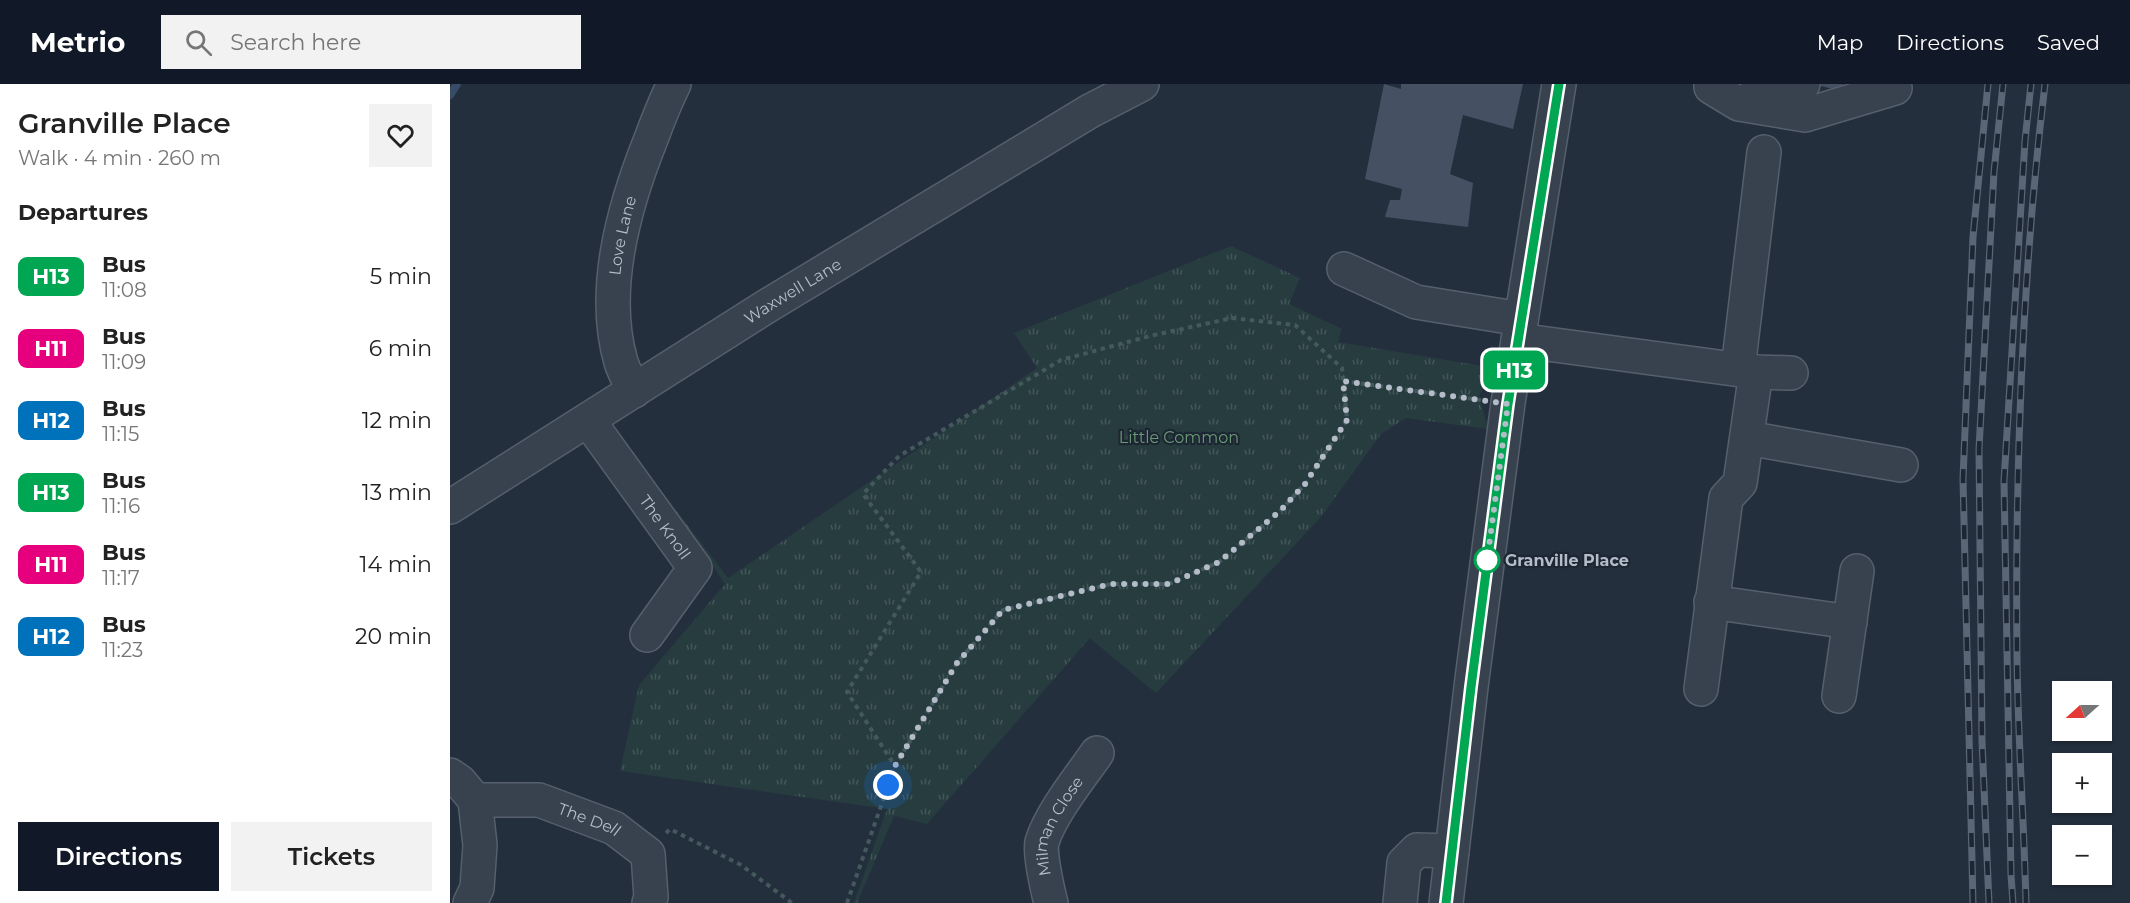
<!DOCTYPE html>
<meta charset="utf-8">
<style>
:root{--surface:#fff;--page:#f2f2f2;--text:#222;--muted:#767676;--accent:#111827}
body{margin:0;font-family:Montserrat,sans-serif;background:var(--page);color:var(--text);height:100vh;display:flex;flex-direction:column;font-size:22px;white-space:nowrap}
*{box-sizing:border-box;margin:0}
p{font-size:20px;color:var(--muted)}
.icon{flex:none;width:33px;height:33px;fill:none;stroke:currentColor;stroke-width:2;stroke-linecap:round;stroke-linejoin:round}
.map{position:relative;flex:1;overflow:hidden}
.sheet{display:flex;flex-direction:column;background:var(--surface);width:450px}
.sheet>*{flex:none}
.badge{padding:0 12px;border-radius:9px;font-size:21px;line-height:39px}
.needle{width:39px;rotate:249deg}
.controls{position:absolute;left:1602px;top:597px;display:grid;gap:12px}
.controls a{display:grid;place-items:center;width:60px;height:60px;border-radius:0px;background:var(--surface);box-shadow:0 2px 4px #0004;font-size:30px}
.you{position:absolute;width:30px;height:30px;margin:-15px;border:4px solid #fff;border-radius:50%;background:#1a73e8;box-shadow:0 0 0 9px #1a73e833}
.map>.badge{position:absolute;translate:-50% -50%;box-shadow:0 0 0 3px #fff}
h2{padding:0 18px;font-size:22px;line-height:54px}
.round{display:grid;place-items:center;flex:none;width:63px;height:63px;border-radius:0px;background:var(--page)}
.summary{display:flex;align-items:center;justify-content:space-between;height:102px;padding:0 18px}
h1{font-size:28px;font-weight:600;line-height:45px}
.cta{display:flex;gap:12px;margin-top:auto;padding:12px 18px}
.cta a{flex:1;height:69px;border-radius:0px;background:var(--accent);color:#fff;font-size:24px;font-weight:600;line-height:69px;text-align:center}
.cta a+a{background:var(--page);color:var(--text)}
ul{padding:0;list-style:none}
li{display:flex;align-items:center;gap:18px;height:72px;padding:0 18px}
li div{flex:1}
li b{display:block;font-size:22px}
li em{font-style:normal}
li .badge{min-width:66px;font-weight:700;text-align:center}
header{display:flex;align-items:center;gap:36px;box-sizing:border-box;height:84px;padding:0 30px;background:var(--accent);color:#fff}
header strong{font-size:28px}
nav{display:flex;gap:33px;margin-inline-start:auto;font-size:21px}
.search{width:420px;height:54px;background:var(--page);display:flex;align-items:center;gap:15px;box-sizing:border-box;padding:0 21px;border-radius:0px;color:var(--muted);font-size:22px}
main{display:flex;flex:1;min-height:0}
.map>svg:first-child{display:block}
</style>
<header>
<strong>Metrio</strong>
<div class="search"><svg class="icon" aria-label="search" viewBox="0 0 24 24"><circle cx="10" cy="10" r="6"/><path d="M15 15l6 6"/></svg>Search here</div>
<nav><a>Map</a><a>Directions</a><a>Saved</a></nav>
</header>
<main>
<section class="sheet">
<div class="summary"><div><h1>Granville Place</h1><p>Walk · 4 min · 260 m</p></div><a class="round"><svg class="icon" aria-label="heart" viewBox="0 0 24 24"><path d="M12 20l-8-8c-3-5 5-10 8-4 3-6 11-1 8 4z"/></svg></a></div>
<h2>Departures</h2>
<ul>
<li><span class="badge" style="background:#00a651;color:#fff">H13</span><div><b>Bus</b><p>11:08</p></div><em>5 min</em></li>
<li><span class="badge" style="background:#e6007e;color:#fff">H11</span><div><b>Bus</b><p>11:09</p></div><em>6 min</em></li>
<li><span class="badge" style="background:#0072bc;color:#fff">H12</span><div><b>Bus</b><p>11:15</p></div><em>12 min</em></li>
<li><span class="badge" style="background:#00a651;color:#fff">H13</span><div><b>Bus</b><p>11:16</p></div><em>13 min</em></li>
<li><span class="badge" style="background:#e6007e;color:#fff">H11</span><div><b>Bus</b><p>11:17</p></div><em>14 min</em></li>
<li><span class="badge" style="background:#0072bc;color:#fff">H12</span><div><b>Bus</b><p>11:23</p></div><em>20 min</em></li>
</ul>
<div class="cta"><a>Directions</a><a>Tickets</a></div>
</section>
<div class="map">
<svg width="1680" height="819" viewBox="0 0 1680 819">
<defs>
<pattern id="park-tufts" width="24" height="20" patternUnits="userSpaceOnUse" patternTransform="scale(1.5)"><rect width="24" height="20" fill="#263c3f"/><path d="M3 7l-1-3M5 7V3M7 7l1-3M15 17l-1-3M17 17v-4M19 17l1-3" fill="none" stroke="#435659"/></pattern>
</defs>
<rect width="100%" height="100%" fill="#242f3e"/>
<polygon fill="url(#park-tufts)" points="781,162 850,194 839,220 892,245 888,258 1044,284 1029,312 1038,345 956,334 931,350 871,433 706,609 640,554 477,740 444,732 407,819 404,819 437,725 170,687 189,601 275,500 220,418 278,494 587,284 564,249"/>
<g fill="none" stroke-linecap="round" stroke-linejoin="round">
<polyline stroke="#394c67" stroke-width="8" points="0,11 7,0"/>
</g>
<g fill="#455162">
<polygon points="934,0 951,5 951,0 1073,0 1063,45 1013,31 1000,90 1023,99 1018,143 935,133 940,116 950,116 952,105 915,95"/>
<polygon points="1363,0 1393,0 1391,7"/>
</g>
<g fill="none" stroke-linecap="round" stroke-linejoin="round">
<defs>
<g id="minor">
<polyline points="1261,3 1289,20 1355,31 1445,4"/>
<path d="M1304,11C1323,14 1338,16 1353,0"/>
<polyline points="894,185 966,218 1071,235"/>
<polyline points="1068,256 1306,288 1341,289"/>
<polyline points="1288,285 1314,68"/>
<path id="s1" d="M184,307C180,298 174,288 171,278C150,206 174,122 201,55C208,36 215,18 224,0"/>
<path id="s2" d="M138,336L245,484L197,551"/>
<polyline points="1297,354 1451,381"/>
<path id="s3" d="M0,423L317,222L640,27L692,0"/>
<polyline points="1261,518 1400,538"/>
<polyline points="1251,605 1276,414 1290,399 1306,288"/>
<polyline points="1389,612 1407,487"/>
<polyline points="0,691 10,698 25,716 30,761 27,804 20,819"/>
<path id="s4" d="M25,716H89L164,744L198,770L201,813L199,819"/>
<path id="s5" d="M601,819C598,808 589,768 592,758C601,729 629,695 647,669"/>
<polyline points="950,819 954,779 967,766 1002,767"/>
<polyline points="996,819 1021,603 1058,319 1109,0"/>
</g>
</defs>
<use href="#minor" stroke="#565f6c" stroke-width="36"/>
<g stroke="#44595c" stroke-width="4" stroke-dasharray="4.5 4.5" stroke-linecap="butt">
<polyline points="893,297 1031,316"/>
<polyline points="216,749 220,745 291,781 342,819"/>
<polyline points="397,819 445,682 507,579 553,526 661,500 719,500 769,478 830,427 855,400 897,336 892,284 845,241 782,234 700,252 611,276 449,372 413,410 471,488 397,608 445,682"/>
</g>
<use href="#minor" stroke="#38414e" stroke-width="33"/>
<defs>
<g id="rail">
<polyline points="1523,819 1513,395 1523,153 1538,0"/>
<polyline points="1539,819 1532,657 1529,365 1544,88 1553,0"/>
<polyline points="1563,819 1561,791 1554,397 1575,57 1581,0"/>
<path d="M1576,819C1574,738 1568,656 1567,574C1565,383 1572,190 1595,0"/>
</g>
</defs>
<use href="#rail" stroke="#5a6575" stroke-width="7"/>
<use href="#rail" stroke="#1d2633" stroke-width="4.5" stroke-dasharray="14" stroke-linecap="butt"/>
</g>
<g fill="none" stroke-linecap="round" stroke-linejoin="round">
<defs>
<polyline id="line" points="996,819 1021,603 1058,320 1109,0"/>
</defs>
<use href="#line" stroke="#fff" stroke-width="14"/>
<use href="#line" stroke="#00a651" stroke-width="9"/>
<polyline stroke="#b4bcc9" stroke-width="6" stroke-dasharray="0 10.8" points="438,701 445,682 507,579 553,526 661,500 719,500 769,478 830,427 855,400 897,336 893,297 1058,320 1036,485 1037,476"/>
</g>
<circle fill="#fff" stroke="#00a651" stroke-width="3" cx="1037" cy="476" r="12"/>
<g text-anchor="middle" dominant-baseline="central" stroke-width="4.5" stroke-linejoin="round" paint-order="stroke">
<g font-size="16" fill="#b4bcc9" stroke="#1d2633">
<text stroke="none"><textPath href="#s1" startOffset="160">Love Lane</textPath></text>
<text stroke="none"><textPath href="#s3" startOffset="405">Waxwell Lane</textPath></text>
<text stroke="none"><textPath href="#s2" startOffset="132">The Knoll</textPath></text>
<text stroke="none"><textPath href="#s4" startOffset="118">The Dell</textPath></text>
<text stroke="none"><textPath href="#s5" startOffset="82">Milman Close</textPath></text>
</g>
<g font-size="16" fill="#6b9a76" stroke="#1d2633">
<text x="729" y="353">Little Common</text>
</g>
<g font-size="16" font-weight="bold" fill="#b4bcc9" stroke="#1d2633" text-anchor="start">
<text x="1055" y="476">Granville Place</text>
</g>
</g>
</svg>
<div class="controls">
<a><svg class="needle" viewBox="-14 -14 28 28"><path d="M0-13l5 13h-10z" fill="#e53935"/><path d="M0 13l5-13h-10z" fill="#767676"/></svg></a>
<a>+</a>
<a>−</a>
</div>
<div class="you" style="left:438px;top:701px"></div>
<b class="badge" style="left:1064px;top:286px;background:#00a651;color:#fff">H13</b>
</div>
</main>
